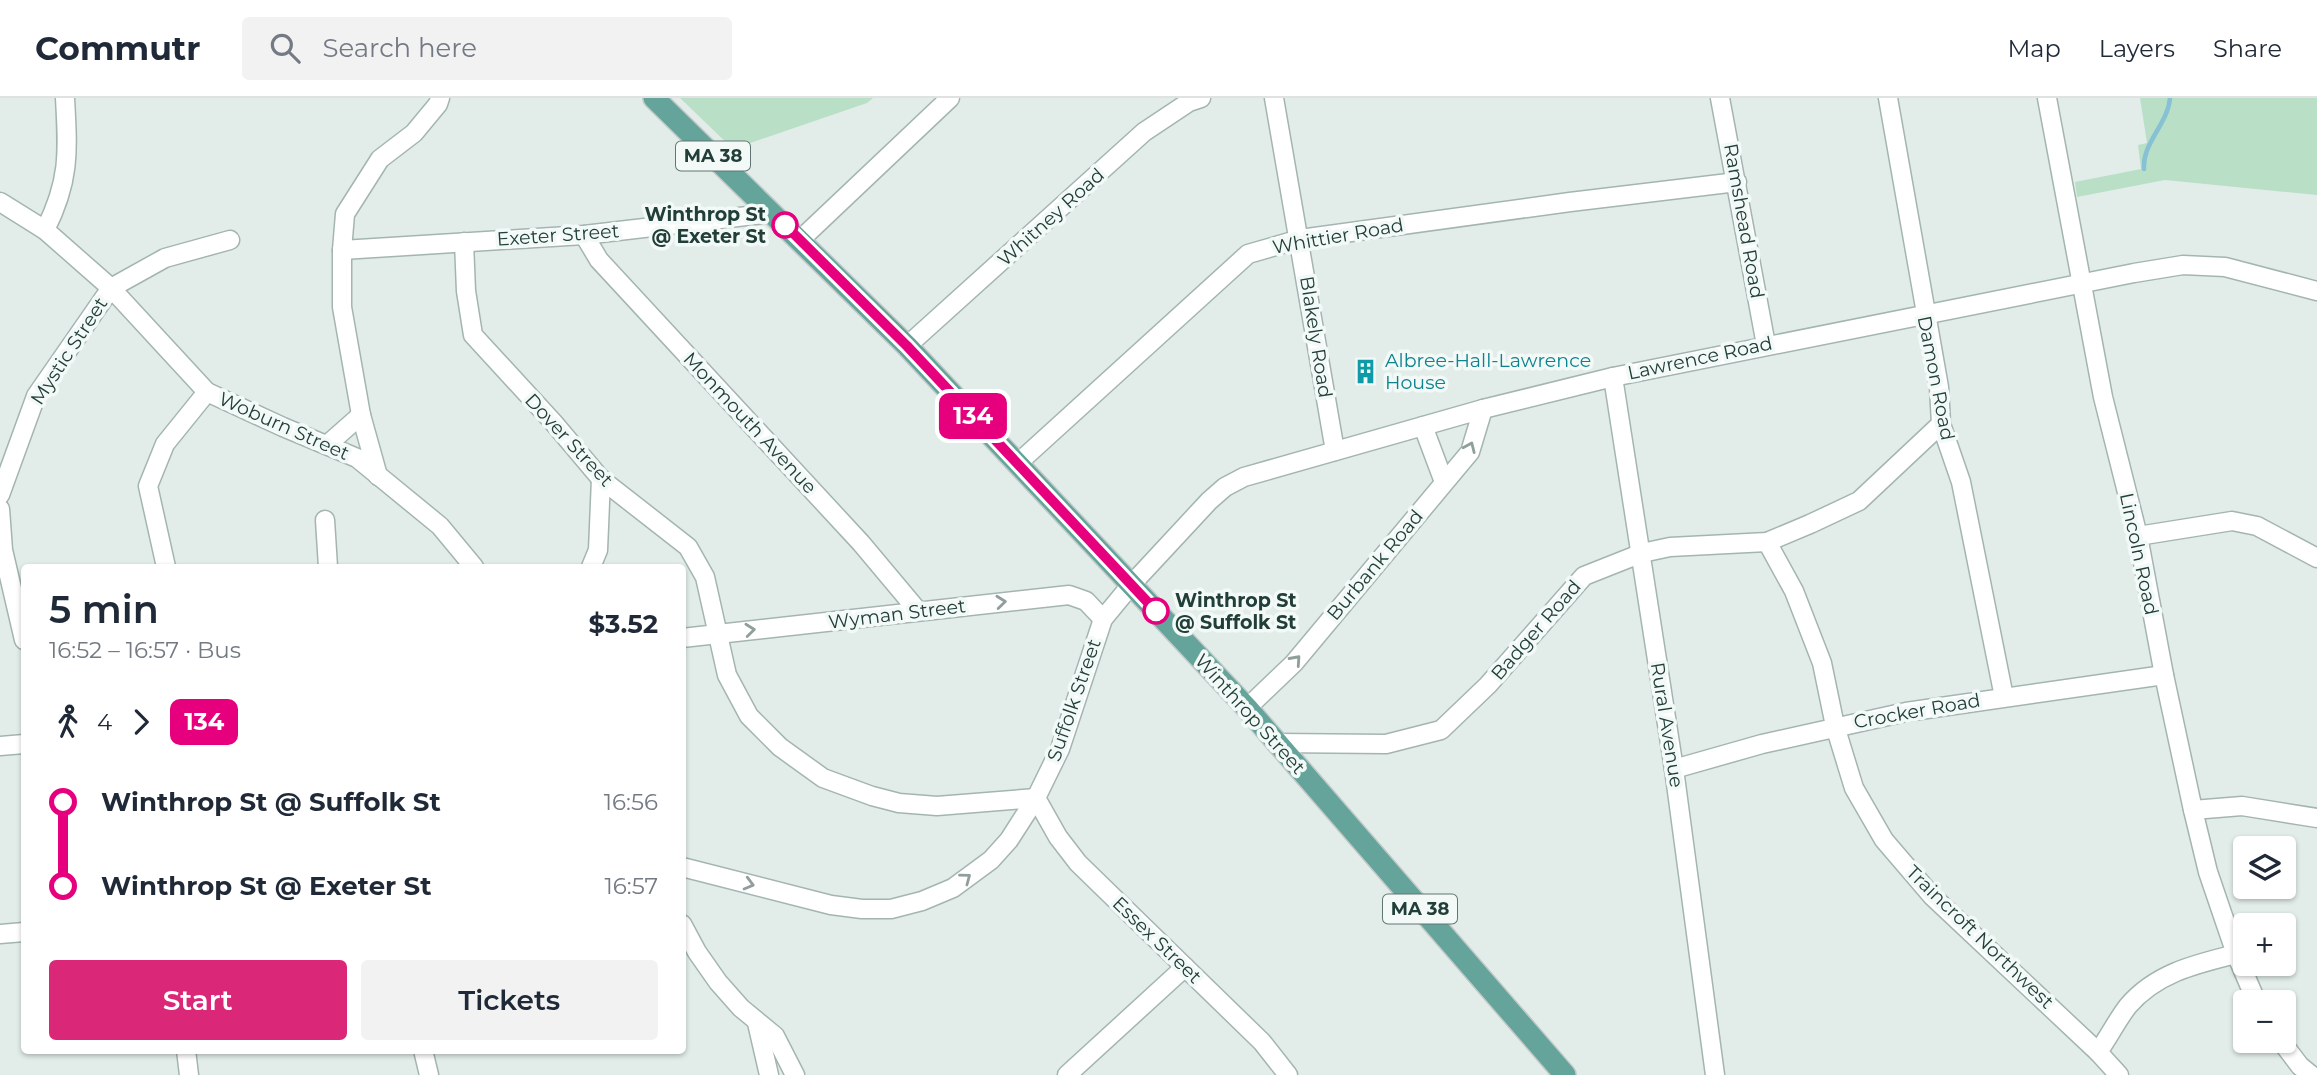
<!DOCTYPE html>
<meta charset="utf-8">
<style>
:root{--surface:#fff;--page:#f2f2f3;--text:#1f2937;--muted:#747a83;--line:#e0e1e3;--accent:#db2777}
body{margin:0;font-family:Montserrat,sans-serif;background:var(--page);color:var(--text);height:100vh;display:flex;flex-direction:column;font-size:26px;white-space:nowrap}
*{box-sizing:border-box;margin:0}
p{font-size:23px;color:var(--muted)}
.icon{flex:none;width:38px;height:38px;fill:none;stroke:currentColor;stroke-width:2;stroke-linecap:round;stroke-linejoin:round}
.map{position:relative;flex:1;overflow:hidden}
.details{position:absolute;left:21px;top:466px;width:665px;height:490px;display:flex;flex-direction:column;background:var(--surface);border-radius:7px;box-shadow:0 2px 5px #0004}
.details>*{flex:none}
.badge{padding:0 14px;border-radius:10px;font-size:24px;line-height:46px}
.tools{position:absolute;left:2233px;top:738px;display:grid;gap:14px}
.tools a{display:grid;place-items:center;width:63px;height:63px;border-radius:7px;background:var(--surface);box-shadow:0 2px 5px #0004;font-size:35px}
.map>.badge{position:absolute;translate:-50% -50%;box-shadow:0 0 0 4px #fff}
.legs{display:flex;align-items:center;gap:10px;height:77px;padding:0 28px;font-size:23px}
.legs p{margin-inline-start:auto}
.head{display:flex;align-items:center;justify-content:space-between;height:119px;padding:0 28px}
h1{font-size:38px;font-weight:600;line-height:52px}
.action{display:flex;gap:14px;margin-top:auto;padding:14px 28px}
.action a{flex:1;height:80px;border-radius:7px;background:var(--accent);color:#fff;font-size:28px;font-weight:600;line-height:80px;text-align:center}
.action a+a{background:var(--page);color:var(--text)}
ul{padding:0 28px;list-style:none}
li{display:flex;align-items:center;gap:24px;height:84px;font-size:26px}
li i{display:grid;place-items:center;width:10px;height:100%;margin:0 9px;background:currentColor}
li i::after{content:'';width:18px;height:18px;margin:-9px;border:5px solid;border-radius:50%;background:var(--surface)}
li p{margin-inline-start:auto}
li:first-child i{background:linear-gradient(#0000 50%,currentColor 0)}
li:last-child i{background:linear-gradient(currentColor 50%,#0000 0)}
header{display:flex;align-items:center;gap:42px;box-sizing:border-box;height:98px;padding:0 35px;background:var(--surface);border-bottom:2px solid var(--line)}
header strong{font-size:33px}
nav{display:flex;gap:38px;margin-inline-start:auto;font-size:24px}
.search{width:490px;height:63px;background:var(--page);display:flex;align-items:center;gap:18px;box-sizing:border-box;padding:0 24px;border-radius:7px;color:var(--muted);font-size:26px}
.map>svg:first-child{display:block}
</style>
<header>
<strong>Commutr</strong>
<div class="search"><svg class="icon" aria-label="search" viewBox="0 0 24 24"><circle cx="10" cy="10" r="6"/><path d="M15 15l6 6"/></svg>Search here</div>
<nav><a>Map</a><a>Layers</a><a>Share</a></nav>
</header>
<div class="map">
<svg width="2317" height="977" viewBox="0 0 2317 977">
<rect width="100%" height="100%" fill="#e2ede9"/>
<g fill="#badfc7">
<polygon points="680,0 873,0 867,5 733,51"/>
<polygon points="2140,0 2317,0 2317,97 2165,82 2077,99 2075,84 2141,71 2138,47 2147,45"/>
</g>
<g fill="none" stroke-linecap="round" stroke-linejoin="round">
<path stroke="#87c1d4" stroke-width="4.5" d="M2144,71C2142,45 2168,26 2170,0"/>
<defs>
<g id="minor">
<polyline points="1274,0 1335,353"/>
<polyline points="1720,0 1766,247"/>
<polyline points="1888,0 1939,289 1941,326 1961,384 2004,599"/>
<polyline points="2047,0 2103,299 2138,438 2164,577 2193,712 2208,774 2236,856 2257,905"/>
<polyline points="0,104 45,132 111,190 207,294 283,329 357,360 440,428 474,469"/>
<path d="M45,132C70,83 68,54 65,0"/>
<polyline points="584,137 599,162 861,445 918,513"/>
<polyline points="800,142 950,0"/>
<polyline points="464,144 466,193 473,237 553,324 601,381 688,449 705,479 727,577 749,618 780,649 823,680 872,698 899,705 937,708 1036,700 1058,739 1078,765 1262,944 1288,977"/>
<polyline points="342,152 584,137 773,115"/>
<polyline points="907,248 1144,34 1189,4 1201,0"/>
<polyline points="1613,279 1674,671 1715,977"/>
<polyline points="1423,328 1444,384"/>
<polyline points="327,347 361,317"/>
<polyline points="1018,365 1248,156 1300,141 1570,104 1737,84"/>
<polyline points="378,378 361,317 342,209 342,152 345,116 380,61 414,35 438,6 440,0"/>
<polyline points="0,397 36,298 111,190 165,160 230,142"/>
<polyline points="0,411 3,452 24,542"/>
<polyline points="325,422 328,469"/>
<polyline points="2138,438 2232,423 2257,428 2317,460"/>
<polyline points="1767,444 1794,493 1822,565 1835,628 1854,690 1884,742 1932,798 2098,954"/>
<polyline points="166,469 148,388 165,346 207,294"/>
<polyline points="591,469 598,452 601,381"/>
<polyline points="682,540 1069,497 1086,503 1103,521"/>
<polyline points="1247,610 1294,565 1470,354 1483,311"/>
<polyline points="1276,645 1386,646 1441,632 1488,587 1584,478 1642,455 1670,449 1767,444 1810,426 1859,403 1941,326"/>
<polyline points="0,648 24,646"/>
<polyline points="1674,671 1762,646 1906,614 2164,577"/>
<polyline points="2193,712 2242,708 2317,720"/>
<polyline points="682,769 831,807 862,811 891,811 922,803 953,790 991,762 1009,742 1036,700 1060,651 1103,521 1131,487 1209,403 1225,389 1244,379 1483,311 1613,279 2134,175 2183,167 2225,169 2317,193"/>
<polyline points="682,826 697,854 718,884 741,910 775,938 795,977"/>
<polyline points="0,836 24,834"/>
<polyline points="757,925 769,977"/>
<polyline points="2281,943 2300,968 2311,977"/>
<polyline points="186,952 189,977"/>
<polyline points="423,952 429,977"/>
<polyline points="1067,977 1185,869"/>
<path d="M2119,977L2098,954C2109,939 2117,922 2128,908C2156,875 2196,866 2236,856"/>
</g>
<polyline id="major" points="654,0 907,248 1247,610 1565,977"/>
</defs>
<use href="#minor" stroke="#a4b5b1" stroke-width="21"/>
<use href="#major" stroke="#c1c9c8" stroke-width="24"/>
<use href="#minor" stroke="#fff" stroke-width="18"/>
<use href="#major" stroke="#64a49a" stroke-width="21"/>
</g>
<defs><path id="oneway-chevron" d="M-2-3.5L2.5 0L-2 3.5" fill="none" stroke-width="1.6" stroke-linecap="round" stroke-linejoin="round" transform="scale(1.75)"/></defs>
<g stroke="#909e9c">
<use href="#oneway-chevron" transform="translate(1470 349) rotate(-66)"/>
<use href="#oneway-chevron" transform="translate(1001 504) rotate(-6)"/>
<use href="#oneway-chevron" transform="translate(750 532) rotate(-6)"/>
<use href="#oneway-chevron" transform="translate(1296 562) rotate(-48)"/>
<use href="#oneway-chevron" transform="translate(966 780) rotate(-37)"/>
<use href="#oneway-chevron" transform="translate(749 786) rotate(15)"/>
</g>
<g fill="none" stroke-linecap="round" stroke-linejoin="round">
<defs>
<polyline id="line-1" points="785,127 907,248 1156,513"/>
</defs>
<use href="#line-1" stroke="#fff" stroke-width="16"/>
<use href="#line-1" stroke="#e6007e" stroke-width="10"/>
</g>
<defs>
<symbol id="building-bare" viewBox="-9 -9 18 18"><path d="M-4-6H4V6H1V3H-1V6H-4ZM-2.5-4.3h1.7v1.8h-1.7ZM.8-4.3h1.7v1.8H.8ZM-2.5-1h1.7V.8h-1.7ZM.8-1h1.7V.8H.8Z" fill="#0f9aa8" stroke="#f2f9f6" stroke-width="2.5" paint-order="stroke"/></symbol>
</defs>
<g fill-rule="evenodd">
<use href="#building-bare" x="1348" y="256" width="35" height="35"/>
</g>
<g fill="#fff" stroke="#e6007e" stroke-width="3.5">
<circle cx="785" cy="127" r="12"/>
<circle cx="1156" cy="513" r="12"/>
</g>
<g text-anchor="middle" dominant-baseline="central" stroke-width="7" stroke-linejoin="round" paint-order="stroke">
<g fill="#f2f9f6" stroke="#607672" stroke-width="2">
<rect x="676" y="43.5" width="74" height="29" rx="5"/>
<rect x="1383" y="796.5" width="74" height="29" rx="5"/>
</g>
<g font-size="18" font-weight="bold" fill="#213e39">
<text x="713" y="58">MA 38</text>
<text x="1420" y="811">MA 38</text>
</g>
<g font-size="19" font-weight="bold" fill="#213e39" stroke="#f2f9f6" text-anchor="end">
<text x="766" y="116">Winthrop St<tspan x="766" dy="22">@ Exeter St</tspan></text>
<text x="1175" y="502" text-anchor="start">Winthrop St<tspan x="1175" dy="22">@ Suffolk St</tspan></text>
</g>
<g font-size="19" fill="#213e39" stroke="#f2f9f6">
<text transform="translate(1051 119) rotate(-42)">Whitney Road</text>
<text transform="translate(1744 123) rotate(80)">Ramshead Road</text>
<text transform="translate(558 137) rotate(-4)">Exeter Street</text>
<text transform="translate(1338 138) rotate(-10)">Whittier Road</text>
<text transform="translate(1316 239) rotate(81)">Blakely Road</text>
<text transform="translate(69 253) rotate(-57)">Mystic Street</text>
<text transform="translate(1700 260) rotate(-12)">Lawrence Road</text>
<text transform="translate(1936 280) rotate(79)">Damon Road</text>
<text transform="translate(750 325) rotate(47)">Monmouth Avenue</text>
<text transform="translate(284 328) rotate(24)">Woburn Street</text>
<text transform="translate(569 342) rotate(47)">Dover Street</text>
<text transform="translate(2139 456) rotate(78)">Lincoln Road</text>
<text transform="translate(1375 467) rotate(-50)">Burbank Road</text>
<text transform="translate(897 516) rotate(-7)">Wyman Street</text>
<text transform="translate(1536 532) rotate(-49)">Badger Road</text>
<text transform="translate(1074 602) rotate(-71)">Suffolk Street</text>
<text transform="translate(1917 613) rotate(-10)">Crocker Road</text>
<text transform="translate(1250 616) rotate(48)">Winthrop Street</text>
<text transform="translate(1667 627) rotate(81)">Rural Avenue</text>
<text transform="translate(1980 839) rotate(44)">Traincroft Northwest</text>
<text transform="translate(1157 842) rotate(44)">Essex Street</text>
</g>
<g font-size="19" fill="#0d838f" stroke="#f2f9f6" text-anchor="start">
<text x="1385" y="262">Albree-Hall-Lawrence<tspan x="1385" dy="22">House</tspan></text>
</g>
</g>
</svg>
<div class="tools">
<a><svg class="icon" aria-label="layers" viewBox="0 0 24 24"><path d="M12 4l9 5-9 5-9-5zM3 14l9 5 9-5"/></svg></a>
<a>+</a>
<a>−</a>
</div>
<b class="badge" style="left:973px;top:318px;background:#e6007e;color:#fff">134</b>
<section class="details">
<div class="head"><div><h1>5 min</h1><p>16:52 – 16:57 · Bus</p></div><b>$3.52</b></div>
<div class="legs"><svg class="icon" aria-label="walk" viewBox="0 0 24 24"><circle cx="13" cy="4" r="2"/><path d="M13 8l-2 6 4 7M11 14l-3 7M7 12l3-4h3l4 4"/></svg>4<svg class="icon" aria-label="forward" viewBox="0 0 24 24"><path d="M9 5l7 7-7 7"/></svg><b class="badge" style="background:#e6007e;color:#fff">134</b></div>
<ul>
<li><i style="color:#e6007e"></i><b>Winthrop St @ Suffolk St</b><p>16:56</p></li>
<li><i style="color:#e6007e"></i><b>Winthrop St @ Exeter St</b><p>16:57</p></li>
</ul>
<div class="action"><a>Start</a><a>Tickets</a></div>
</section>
</div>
